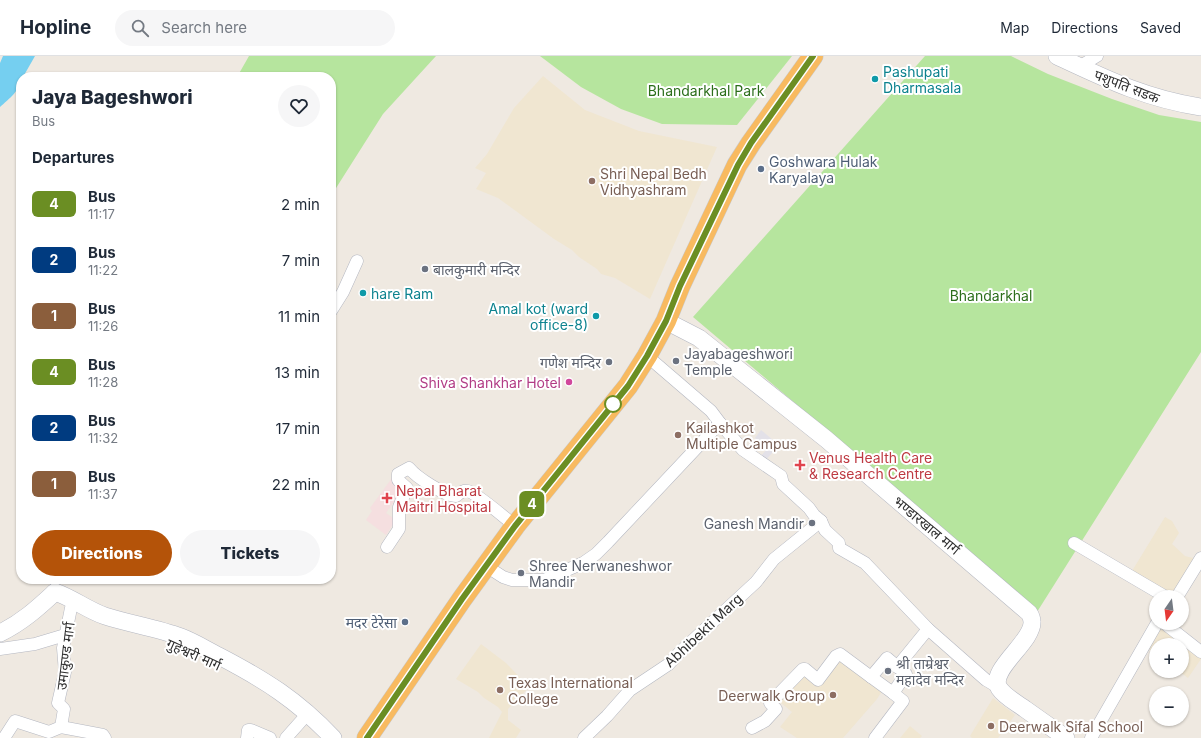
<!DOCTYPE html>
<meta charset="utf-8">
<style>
:root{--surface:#fff;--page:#f6f6f7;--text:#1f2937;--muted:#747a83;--line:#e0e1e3;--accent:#b45309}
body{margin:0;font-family:Inter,"Noto Sans Devanagari",sans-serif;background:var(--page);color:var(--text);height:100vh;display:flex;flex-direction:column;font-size:15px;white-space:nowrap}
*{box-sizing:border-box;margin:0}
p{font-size:13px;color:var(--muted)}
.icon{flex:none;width:22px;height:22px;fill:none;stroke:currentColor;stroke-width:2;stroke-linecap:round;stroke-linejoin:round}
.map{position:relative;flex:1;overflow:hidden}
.details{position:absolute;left:16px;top:16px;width:320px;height:512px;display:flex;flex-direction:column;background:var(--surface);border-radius:16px;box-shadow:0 1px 3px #0004}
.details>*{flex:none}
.badge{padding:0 8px;border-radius:6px;font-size:14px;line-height:26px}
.needle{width:26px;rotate:194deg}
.controls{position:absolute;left:1149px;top:534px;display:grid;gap:8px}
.controls a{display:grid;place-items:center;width:40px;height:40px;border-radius:50%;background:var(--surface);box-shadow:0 1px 3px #0004;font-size:20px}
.map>.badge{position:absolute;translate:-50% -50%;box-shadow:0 0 0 2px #fff}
h2{padding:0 16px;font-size:15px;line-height:36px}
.round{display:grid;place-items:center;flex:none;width:42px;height:42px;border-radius:21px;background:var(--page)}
.overview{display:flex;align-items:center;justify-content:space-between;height:68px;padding:0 16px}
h1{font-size:19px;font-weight:800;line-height:30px}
.cta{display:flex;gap:8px;margin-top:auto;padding:8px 16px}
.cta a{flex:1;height:46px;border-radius:24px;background:var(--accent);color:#fff;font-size:16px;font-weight:800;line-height:46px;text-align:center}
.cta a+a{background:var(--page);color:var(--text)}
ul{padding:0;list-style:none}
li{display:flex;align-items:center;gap:12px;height:56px;padding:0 16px}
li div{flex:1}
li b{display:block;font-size:15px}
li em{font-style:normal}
li .badge{min-width:44px;font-weight:700;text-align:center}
header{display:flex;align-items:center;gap:24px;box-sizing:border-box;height:56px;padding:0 20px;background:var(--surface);border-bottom:1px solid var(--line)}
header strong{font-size:19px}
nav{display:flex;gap:22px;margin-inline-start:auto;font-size:14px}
.search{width:280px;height:36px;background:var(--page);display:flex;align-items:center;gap:10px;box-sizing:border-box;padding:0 14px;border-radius:22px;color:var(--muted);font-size:15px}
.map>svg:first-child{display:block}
</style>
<header>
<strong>Hopline</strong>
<div class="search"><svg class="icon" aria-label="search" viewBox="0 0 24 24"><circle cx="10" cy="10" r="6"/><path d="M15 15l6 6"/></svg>Search here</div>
<nav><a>Map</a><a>Directions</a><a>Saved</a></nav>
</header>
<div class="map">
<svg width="1201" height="682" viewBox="0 0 1201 682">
<rect width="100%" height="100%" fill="#efe9e1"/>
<polygon fill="#e3e1e8" points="761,374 779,389 765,405 760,401 768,392 755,382"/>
<g fill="#f0e6d1">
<polygon points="543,20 585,54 639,75 717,91 650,243 615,222 601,218 597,213 579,201 572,194 554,183 498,142 476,133 486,117 475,112 487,98 514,52"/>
<polygon points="1165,461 1172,465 1179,477 1172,488 1185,500 1197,503 1174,540 1132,515"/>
<polygon points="1162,568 1201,598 1201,603 1188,622 1179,615 1182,615 1182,589 1156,589 1156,598 1146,591"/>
<polygon points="481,588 506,607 529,631 508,653 508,664 521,674 516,682 489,682 502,656 498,651 484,642 478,636 456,623"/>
<polygon points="840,603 882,635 877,643 843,682 797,682 780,671 792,656 780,646 803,618 816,627 818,630"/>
<polygon points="993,642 1015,659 998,682 972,682 970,680"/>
<polygon points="910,670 922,680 920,682 900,682"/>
</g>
<polygon fill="#f5dfe0" points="392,422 404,431 386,457 396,464 386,479 366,464 372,455 370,452"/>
<g fill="#b6e59e">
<polygon points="249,0 436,0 383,58 331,140 331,21 237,21"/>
<polygon points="540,0 792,0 737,69 662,68 621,53 581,31"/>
<polygon points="925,0 1011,0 1048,18 1112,43 1159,59 1201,66 1201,296 1037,556 829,376 693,261"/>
</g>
<path fill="#75cff0" d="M3,0H35L23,21H21C21,34 9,43 0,51V7Z"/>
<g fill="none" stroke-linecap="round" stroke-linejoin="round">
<defs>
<g id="minor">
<polyline points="1079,11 1097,0"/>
<polyline points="331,255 343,236 357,205"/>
<polyline points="647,300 711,355 720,367 743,394 781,420 783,428 809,452 814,459 821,465 825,474 839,487 839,492 865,507 928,573 986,624 998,631"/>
<polyline points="1074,487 1166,541"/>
<path d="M387,491L399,473V451L407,432L398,424V418L409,412C416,421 445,440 456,440C460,437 463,434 468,435C479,439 504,461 515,470"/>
<polyline points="486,510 503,521 512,524 544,524 583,507 596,498 608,486 720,367"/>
<polyline points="1177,541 1201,502"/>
<polyline points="71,552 63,592 65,616 58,647 64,653 61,671 103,679 105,682"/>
<polyline points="1164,567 1201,596"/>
<polyline points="0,593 35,588 65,579"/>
<polygon points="887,602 906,618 893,637 871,621"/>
<polyline points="897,611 928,573"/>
<polyline points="752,672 765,665 776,653 770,647 803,613 805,613 818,624 836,600 840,598 871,621"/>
<polyline points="4,682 15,665 49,676 61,671"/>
<polyline points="247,682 248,674 251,674 270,682"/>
<polyline points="286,682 302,664"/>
<polyline points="584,682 607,660 630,634 669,608 679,597 756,526 774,503 821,465"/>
<polyline points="875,682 903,645 893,637"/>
<polyline points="1091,682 1157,567"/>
</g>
<g id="secondary">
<path d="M1057,0C1106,23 1147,43 1201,51"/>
<path d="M666,265L699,282L826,383L1029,557C1031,560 1032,563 1032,566C1033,586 988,614 999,632C1005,641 1017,647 1025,653C1039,663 1052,672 1066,682"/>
<path d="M55,536C73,542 87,554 105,560C130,568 157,572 181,581C194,586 207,594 219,600C265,624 297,644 333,682"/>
<path d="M0,577C21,567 38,552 55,536"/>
</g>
<polyline id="trunk" points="367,682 462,543 515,470 628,330 647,300 666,265 680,230 737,109 751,87 813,0"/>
</defs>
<use href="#minor" stroke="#b4b7c1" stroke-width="13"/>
<use href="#secondary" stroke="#b4b7c1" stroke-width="18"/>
<use href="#trunk" stroke="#c9c9c9" stroke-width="21"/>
<use href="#minor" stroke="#fff" stroke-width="12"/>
<use href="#secondary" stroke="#fff" stroke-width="17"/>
<use href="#trunk" stroke="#f8ba60" stroke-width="20"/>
</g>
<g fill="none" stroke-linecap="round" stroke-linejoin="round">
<defs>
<polyline id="line" points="367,682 462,543 515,470 628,330 647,300 666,265 680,230 738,109 751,87 813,0"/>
</defs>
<use href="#line" stroke="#fff" stroke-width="9"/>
<use href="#line" stroke="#6b8e23" stroke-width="6"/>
</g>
<g fill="#0f9aa8" stroke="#fff" stroke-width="1.5">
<circle cx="875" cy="23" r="4"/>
<circle cx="363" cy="237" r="4"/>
<circle cx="596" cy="260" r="4"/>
</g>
<g fill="#5c6f8a" stroke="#fff" stroke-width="1.5">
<circle cx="761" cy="113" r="4"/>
<circle cx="405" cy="566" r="4"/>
</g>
<g fill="#8d6e63" stroke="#fff" stroke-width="1.5">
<circle cx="592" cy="125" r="4"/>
<circle cx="678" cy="379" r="4"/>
<circle cx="500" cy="634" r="4"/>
<circle cx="833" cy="639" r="4"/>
<circle cx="991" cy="670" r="4"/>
</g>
<g fill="#6b7280" stroke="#fff" stroke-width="1.5">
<circle cx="425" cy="213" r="4"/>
<circle cx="676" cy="305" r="4"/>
<circle cx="609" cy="306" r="4"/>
<circle cx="812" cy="467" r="4"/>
<circle cx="521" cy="517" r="4"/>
<circle cx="888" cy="615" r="4"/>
</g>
<circle fill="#d1479c" stroke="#fff" stroke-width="1.5" cx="569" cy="326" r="4"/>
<circle fill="#fff" stroke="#6b8e23" stroke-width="2" cx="613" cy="348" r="8"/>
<g fill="#e0444e" stroke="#fff" stroke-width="1.5">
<path d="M798 403h4v4h4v4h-4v4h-4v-4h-4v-4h4z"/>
<path d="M385 436h4v4h4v4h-4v4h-4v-4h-4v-4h4z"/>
</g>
<g text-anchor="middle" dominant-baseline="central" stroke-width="4" stroke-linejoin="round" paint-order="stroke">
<g font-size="14" fill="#0d838f" stroke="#fff" text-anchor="start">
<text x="883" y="15">Pashupati<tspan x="883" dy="16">Dharmasala</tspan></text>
<text x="371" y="237">hare Ram</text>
<text x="588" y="252" text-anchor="end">Amal kot (ward<tspan x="588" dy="16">office-8)</tspan></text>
</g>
<g font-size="14" fill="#2e2e2e" stroke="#fff">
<text transform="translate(1127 30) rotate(21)">पशुपति सडक</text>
<text transform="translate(927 469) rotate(40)">भण्डारखाल मार्ग</text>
<text transform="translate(703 574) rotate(-43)">Abhibekti Marg</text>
<text transform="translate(194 598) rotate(24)">गुहेश्वरी मार्ग</text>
<text transform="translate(65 600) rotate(-83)">उमाकुण्ड मार्ग</text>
</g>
<g font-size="14" fill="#2c6e1b" stroke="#fff">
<text x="706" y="34">Bhandarkhal Park</text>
<text x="991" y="239">Bhandarkhal</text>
</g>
<g font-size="14" fill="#4e5e75" stroke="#fff" text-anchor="start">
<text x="769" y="105">Goshwara Hulak<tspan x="769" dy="16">Karyalaya</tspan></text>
<text x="397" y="566" text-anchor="end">मदर टेरेसा</text>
</g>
<g font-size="14" fill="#785e54" stroke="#fff" text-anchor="start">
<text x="600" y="117">Shri Nepal Bedh<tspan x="600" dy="16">Vidhyashram</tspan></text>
<text x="686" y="371">Kailashkot<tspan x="686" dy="16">Multiple Campus</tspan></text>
<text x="508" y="626">Texas International<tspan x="508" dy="16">College</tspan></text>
<text x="825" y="639" text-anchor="end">Deerwalk Group</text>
<text x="999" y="670">Deerwalk Sifal School</text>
</g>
<g font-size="14" fill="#5b616d" stroke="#fff" text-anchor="start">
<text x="433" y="213">बालकुमारी मन्दिर</text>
<text x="684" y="297">Jayabageshwori<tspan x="684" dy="16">Temple</tspan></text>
<text x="601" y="306" text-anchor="end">गणेश मन्दिर</text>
<text x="804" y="467" text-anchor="end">Ganesh Mandir</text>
<text x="529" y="509">Shree Nerwaneshwor<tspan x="529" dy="16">Mandir</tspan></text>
<text x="896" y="607">श्री ताम्रेश्वर<tspan x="896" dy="16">महादेव मन्दिर</tspan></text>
</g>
<g font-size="14" fill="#b23c85" stroke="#fff" text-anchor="end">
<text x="561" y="326">Shiva Shankhar Hotel</text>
</g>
<g font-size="14" fill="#be3a42" stroke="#fff" text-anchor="start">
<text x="809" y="401">Venus Health Care<tspan x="809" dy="16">&amp; Research Centre</tspan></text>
<text x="396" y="434">Nepal Bharat<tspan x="396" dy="16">Maitri Hospital</tspan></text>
</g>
</g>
</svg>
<div class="controls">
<a><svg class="needle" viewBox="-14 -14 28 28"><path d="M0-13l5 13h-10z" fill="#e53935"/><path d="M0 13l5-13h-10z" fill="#747a83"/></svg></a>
<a>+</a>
<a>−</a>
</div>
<b class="badge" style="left:532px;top:448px;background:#6b8e23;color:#fff">4</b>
<section class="details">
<div class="overview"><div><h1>Jaya Bageshwori</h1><p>Bus</p></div><a class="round"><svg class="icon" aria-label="heart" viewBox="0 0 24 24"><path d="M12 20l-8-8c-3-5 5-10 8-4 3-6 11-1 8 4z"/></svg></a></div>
<h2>Departures</h2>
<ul>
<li><span class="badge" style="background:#6b8e23;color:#fff">4</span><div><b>Bus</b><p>11:17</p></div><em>2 min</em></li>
<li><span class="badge" style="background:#003b80;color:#fff">2</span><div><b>Bus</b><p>11:22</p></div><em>7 min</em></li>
<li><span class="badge" style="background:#8b5e3c;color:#fff">1</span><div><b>Bus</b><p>11:26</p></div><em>11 min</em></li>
<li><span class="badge" style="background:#6b8e23;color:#fff">4</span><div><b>Bus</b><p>11:28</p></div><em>13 min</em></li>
<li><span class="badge" style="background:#003b80;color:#fff">2</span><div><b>Bus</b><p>11:32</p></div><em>17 min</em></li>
<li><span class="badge" style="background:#8b5e3c;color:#fff">1</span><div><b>Bus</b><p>11:37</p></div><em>22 min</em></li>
</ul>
<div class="cta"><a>Directions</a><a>Tickets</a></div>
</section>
</div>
